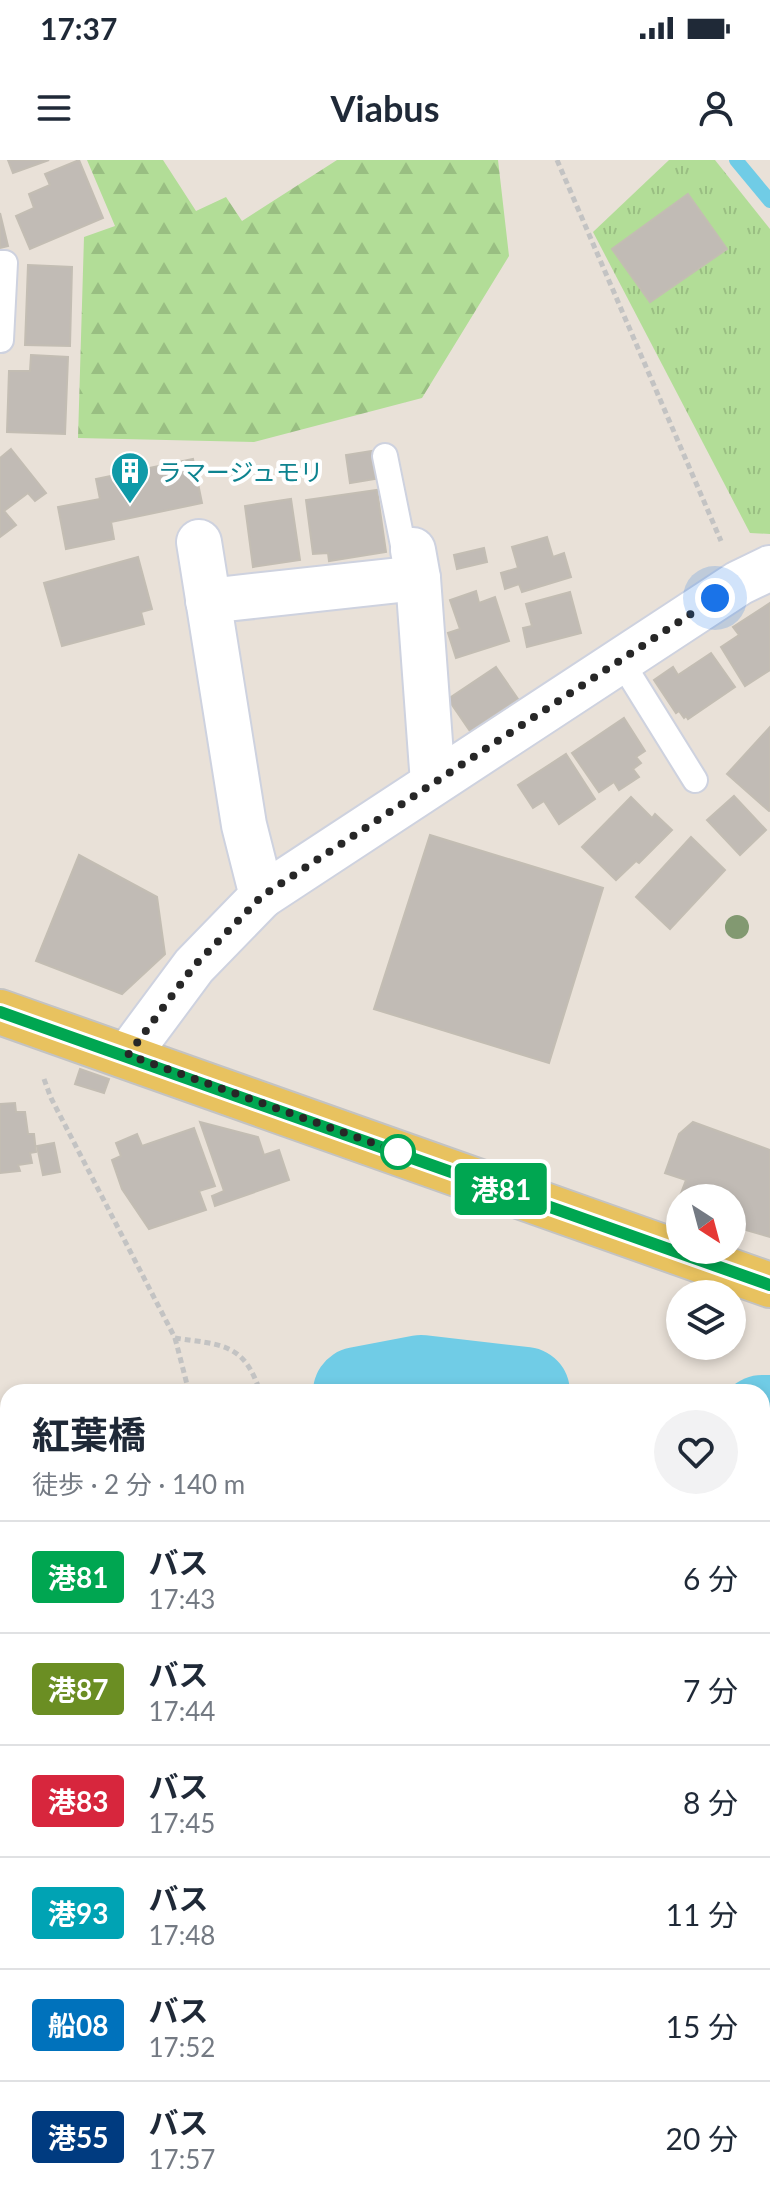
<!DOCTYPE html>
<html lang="ja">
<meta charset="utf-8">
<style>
:root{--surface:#fff;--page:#f2f2f3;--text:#1f2937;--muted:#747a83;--line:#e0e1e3}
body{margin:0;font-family:Lato,"Noto Sans JP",sans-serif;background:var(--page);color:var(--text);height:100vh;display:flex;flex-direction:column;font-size:30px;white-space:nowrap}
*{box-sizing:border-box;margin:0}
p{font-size:26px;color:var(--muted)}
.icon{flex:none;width:44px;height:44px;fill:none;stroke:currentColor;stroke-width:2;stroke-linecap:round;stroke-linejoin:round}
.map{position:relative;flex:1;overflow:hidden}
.panel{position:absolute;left:0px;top:1224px;width:770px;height:826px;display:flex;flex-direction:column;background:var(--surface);border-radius:24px 24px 0 0;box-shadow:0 4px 12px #0003}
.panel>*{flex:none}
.badge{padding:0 16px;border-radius:6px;font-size:28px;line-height:52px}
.needle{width:52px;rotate:144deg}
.tools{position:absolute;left:666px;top:1024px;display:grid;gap:16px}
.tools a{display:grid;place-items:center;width:80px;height:80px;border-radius:50%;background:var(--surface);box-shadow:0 4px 12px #0003;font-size:40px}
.you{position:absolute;width:40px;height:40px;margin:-20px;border:6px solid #fff;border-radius:50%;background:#1a73e8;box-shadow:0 0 0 12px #1a73e833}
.map>.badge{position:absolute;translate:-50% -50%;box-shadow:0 0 0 4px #fff}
.round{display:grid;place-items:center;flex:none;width:84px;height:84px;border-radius:42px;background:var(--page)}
.overview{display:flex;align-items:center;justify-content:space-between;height:136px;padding:0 32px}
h1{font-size:38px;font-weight:700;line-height:60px}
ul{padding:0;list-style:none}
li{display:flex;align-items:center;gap:24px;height:112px;padding:0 32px;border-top:2px solid var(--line)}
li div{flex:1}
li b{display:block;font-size:30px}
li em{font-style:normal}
li .badge{min-width:88px;font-weight:700;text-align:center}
.status{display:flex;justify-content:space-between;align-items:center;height:56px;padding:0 40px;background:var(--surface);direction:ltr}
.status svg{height:22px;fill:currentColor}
header{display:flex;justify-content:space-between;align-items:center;height:104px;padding:0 32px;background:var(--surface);font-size:36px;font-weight:700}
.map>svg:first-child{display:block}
</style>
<div class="status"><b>17:37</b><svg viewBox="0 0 49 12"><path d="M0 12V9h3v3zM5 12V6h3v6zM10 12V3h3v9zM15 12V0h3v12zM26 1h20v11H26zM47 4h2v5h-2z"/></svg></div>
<header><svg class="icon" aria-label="menu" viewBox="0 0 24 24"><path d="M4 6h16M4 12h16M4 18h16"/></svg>Viabus<svg class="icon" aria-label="person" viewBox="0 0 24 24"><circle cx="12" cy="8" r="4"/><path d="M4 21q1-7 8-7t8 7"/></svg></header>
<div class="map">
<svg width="770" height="2049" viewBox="0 0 770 2049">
<defs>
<pattern id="forest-firs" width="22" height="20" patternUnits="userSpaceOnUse" patternTransform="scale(2)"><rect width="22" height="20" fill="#b2dd97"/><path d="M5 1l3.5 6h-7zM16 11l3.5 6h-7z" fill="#99be82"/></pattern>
<pattern id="park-tufts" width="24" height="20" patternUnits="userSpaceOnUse" patternTransform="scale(2)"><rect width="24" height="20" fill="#b2dd97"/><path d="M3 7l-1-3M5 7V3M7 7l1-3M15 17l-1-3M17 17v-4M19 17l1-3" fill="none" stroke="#99be82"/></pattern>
</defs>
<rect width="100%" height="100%" fill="#e9e1d8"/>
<g fill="url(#forest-firs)">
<polygon points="87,0 163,0 196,51 226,37 242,61 337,0 498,0 509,96 422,238 254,282 78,278 84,77 115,66"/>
<polygon points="8,1417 8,2042 762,2042 762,2017 770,2027 770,2049 0,2049 0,1419"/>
<polygon points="770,1554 770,1661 762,1659 762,1555"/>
<polygon points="762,1765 770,1766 770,1930 762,1934"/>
</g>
<polygon fill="url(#park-tufts)" points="669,0 715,0 770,69 770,374 750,373 593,72"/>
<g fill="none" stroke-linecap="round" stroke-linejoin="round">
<polyline stroke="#70cce6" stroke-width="14" points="736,0 770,41"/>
<g stroke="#70cce6" stroke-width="90">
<polyline points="358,1232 421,1220 525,1232"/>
<polyline points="762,1260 770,1260"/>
<polyline points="0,1302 8,1303"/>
</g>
</g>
<g fill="#c1bbb5" stroke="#c3bdb3" stroke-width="2">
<polygon points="8,0 49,0 13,13"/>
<polygon points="79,0 103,58 30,89 16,56 34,48 29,34 50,25 45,14"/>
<polygon points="688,34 727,89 650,142 612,89"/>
<polygon points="0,53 8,86 0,88"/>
<polygon points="28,105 72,107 70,186 25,185"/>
<polygon points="31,195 68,197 65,274 7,272 9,211 30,211"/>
<polygon points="11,289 46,333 35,341 28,333 4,351 16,365 0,377 0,298"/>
<polygon points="372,291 375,319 350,323 346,295"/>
<polygon points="193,299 202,343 111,362 114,379 66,389 58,347 100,339 96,319"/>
<polygon points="377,330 386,392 329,401 328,393 313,394 306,340"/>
<polygon points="291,339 300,400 253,407 245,346"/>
<polygon points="547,377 553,397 564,393 571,417 522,432 519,424 505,429 501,413 518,408 512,387"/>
<polygon points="484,388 487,402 457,409 454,395"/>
<polygon points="138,397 152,449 141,452 144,464 62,486 44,423"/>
<polygon points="476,431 479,443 495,437 509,481 456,498 448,473 460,469 450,440"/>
<polygon points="570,432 581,473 527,487 523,468 532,466 526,444"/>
<polygon points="770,443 770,510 745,526 721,487 739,475 733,467"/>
<polygon points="711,493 735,527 688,559 686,556 684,558 679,551 676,553 654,520 673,507 678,515"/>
<polygon points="496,507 518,539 470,571 448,539"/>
<polygon points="624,558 645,591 636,597 641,603 633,609 639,617 619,630 614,622 599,632 572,593"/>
<polygon points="770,567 770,650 769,651 727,614"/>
<polygon points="566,594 595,639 559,664 544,641 533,648 518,625"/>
<polygon points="734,636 766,670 740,695 707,660"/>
<polygon points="631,637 652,658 655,654 672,670 639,703 636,701 616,720 582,687"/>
<polygon points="430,675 603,728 549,903 374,849"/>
<polygon points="691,677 725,710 670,769 636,737"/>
<polygon points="79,695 157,737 165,794 122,834 36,801"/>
<polygon points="80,909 109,919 104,933 75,924"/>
<polygon points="15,943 16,952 25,952 28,974 34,974 36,992 30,993 32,1003 18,1005 20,1011 0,1013 0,944"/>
<polygon points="200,962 258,977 264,995 279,990 289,1020 215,1046 212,1036 224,1031"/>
<polygon points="693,962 770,990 770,1077 732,1066 732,1038 680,1038 680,1050 675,1049 686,1020 665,1013 679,974"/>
<polygon points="194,968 215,1026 199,1031 206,1050 149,1069 122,1029 112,1000 121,996 116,983 137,974 142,986"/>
<polygon points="54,983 60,1012 43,1015 37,986"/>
<polygon points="762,1389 766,1389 770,1418 770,1478 762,1479"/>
</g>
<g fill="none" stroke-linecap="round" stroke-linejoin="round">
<defs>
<g id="service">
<polyline points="0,103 5,103 1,180"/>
<polyline points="385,296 404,390 413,390"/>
<polyline points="621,501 695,620"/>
</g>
<g id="minor">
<polyline points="413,390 418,418 433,623"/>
<polyline points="208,441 418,418"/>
<polyline points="262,736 739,423 770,408"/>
<polyline points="128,895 194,806 262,736 244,665 199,382"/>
<polyline points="762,1306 770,1305"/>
<polyline points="0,1395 8,1393"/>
</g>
<polyline id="primary" points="0,852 770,1125"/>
</defs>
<use href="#service" stroke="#ced2df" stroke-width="28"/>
<use href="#minor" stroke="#ced2df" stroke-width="48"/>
<use href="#primary" stroke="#c3c3c3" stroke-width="48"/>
<g stroke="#c3c3c3" stroke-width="5" stroke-dasharray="6 4" stroke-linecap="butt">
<polyline points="557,0 721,381"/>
<path d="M44,919L51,938L175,1178C221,1185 244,1182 260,1232"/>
<polyline points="175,1178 189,1232"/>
<polyline points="762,1604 770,1607"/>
<polyline points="710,2042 712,2049"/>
</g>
<use href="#service" stroke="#fff" stroke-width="24"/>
<use href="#minor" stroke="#fff" stroke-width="44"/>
<use href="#primary" stroke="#e8c25f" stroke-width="44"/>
</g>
<circle fill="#829971" cx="737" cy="767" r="12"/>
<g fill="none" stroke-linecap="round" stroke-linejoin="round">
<defs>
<polyline id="line" points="0,852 770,1125"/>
</defs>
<use href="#line" stroke="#fff" stroke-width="18"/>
<use href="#line" stroke="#00a651" stroke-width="12"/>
<polyline stroke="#272727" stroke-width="8" stroke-dasharray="0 14.4" points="398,992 128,895 194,806 262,736 715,438"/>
</g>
<defs>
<symbol id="building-pin" viewBox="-11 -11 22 30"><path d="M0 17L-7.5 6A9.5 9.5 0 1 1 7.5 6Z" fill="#0f9aa8" stroke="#fff"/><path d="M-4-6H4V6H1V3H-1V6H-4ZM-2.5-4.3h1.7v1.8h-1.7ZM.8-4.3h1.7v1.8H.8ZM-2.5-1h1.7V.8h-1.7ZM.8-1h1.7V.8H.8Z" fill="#fff"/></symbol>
</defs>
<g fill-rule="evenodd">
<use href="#building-pin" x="108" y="289" width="44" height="60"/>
</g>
<circle fill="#fff" stroke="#00a651" stroke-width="4" cx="398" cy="992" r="16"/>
<g text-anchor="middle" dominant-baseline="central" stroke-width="8" stroke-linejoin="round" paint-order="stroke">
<g font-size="24" fill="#0d838f" stroke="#fff" text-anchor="start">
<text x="158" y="311">ラマージュモリ</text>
</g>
</g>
</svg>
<div class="tools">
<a><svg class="needle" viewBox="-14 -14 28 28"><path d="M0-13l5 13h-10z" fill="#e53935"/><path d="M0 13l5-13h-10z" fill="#747a83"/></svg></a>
<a><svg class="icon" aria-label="layers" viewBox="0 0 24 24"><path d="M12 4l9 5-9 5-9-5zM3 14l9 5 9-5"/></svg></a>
</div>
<div class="you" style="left:715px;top:438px"></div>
<b class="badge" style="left:501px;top:1029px;background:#00a651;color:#fff">港81</b>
<section class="panel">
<div class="overview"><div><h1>紅葉橋</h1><p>徒歩 · 2 分 · 140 m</p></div><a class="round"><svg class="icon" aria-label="heart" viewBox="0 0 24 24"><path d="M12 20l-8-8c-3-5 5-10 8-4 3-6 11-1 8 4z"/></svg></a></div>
<ul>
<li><span class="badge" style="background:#00a651;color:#fff">港81</span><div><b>バス</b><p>17:43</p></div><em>6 分</em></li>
<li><span class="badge" style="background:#6b8e23;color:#fff">港87</span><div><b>バス</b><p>17:44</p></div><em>7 分</em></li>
<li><span class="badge" style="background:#d7263d;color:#fff">港83</span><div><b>バス</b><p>17:45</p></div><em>8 分</em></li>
<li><span class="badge" style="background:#00a3b4;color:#fff">港93</span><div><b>バス</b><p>17:48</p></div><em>11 分</em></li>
<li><span class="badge" style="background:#0072bc;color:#fff">船08</span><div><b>バス</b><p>17:52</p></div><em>15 分</em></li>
<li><span class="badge" style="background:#003b80;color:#fff">港55</span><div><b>バス</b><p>17:57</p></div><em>20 分</em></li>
</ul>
</section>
</div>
